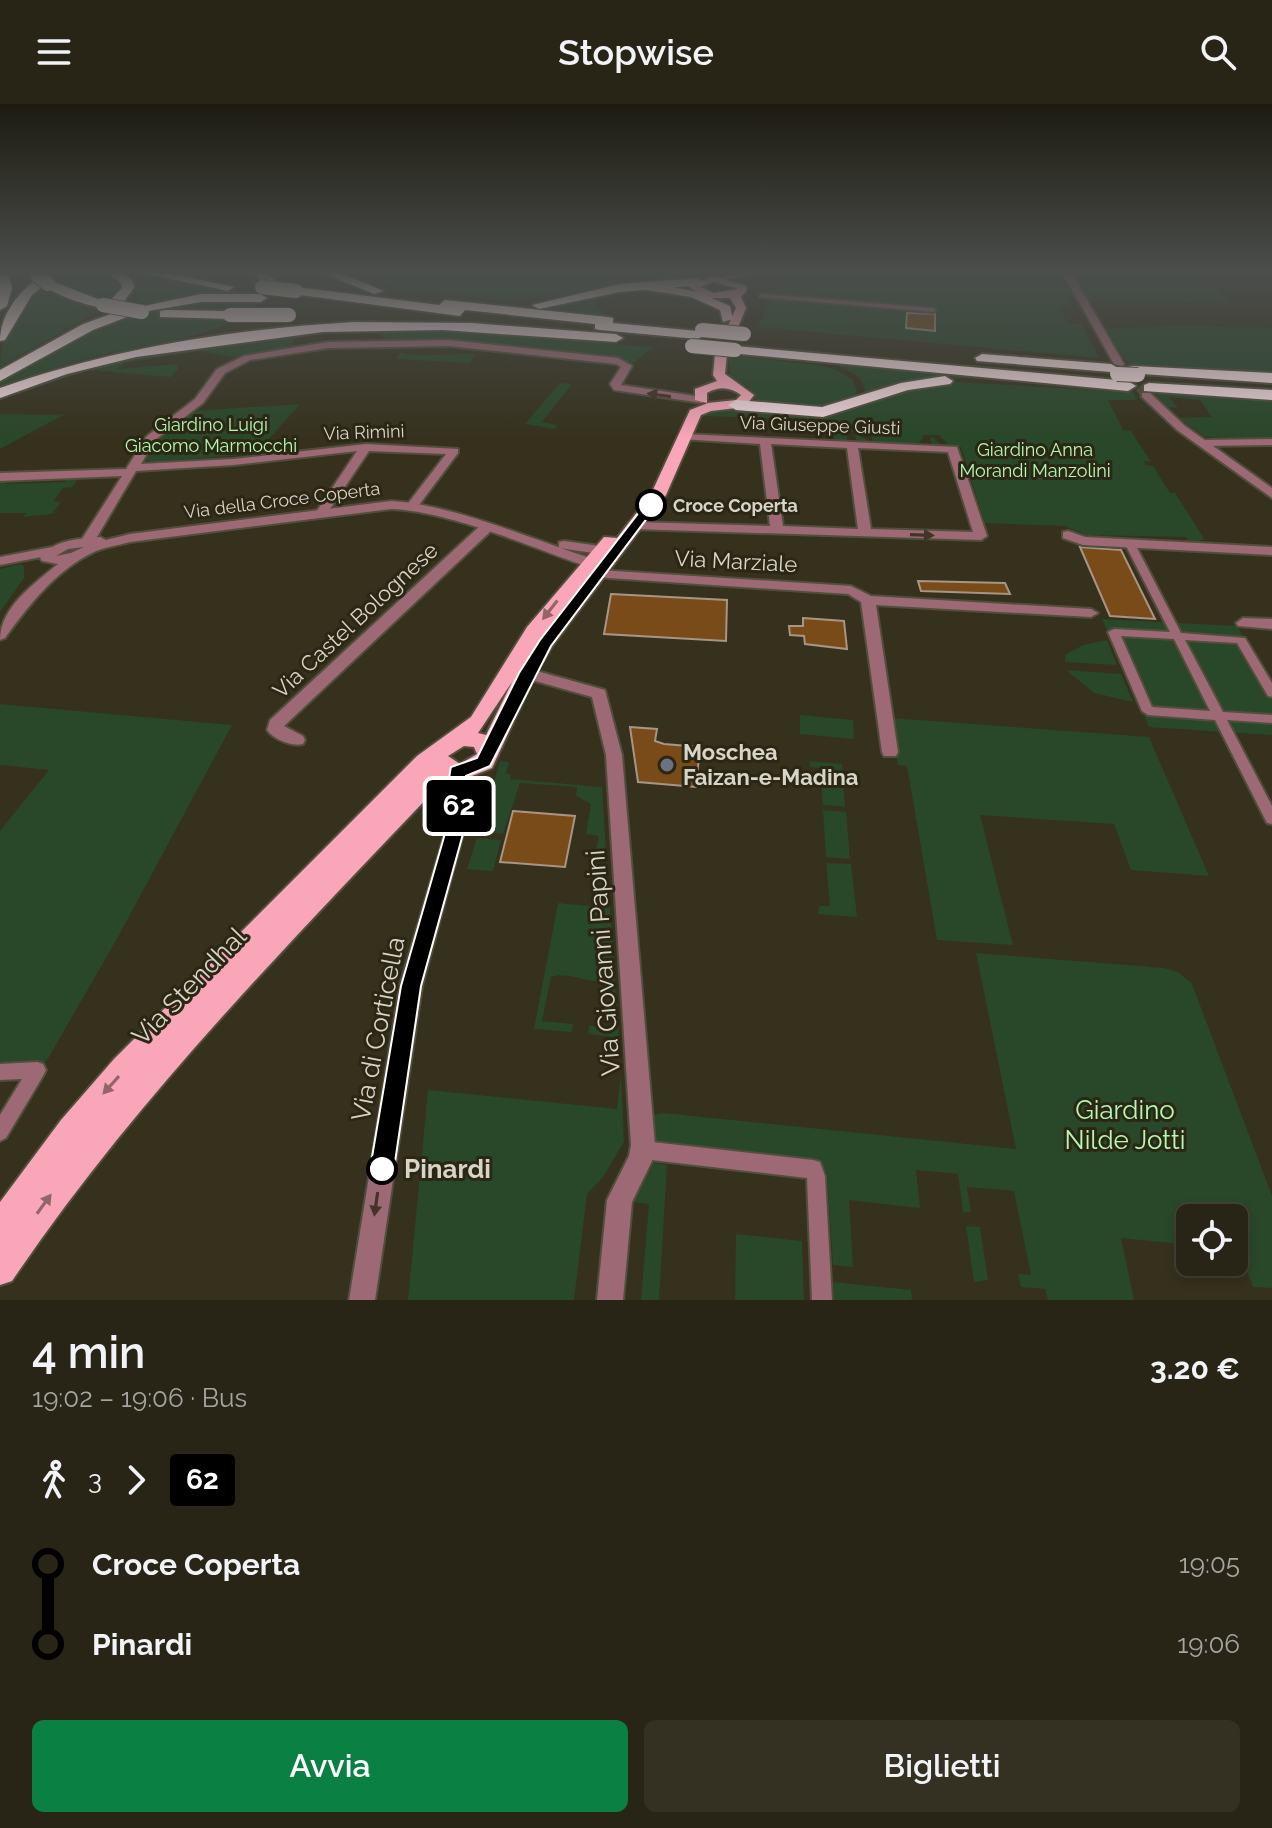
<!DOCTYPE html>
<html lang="it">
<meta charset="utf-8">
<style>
:root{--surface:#282516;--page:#343123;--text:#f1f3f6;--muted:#a5a5a1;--line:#444235;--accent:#0b8043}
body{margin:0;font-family:Raleway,sans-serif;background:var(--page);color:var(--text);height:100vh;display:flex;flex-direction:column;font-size:30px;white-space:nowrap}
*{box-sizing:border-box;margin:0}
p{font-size:26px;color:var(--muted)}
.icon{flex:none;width:44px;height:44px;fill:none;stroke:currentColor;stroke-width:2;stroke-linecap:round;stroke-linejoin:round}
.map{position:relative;height:1196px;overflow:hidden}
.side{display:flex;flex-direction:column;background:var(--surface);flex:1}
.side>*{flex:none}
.badge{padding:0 16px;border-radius:6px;font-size:28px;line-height:52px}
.controls{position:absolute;left:1176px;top:1100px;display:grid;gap:16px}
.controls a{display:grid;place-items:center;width:72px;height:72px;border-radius:12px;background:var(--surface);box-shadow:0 4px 12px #0003,0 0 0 2px var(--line);font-size:40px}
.map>.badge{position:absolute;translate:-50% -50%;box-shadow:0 0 0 4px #fff}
.legs{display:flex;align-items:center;gap:12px;height:88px;padding:0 32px;font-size:26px}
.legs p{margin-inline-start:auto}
.overview{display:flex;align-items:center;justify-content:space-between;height:136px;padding:0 32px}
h1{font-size:44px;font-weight:600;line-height:60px}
.button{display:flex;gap:16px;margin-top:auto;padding:16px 32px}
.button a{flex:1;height:92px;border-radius:12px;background:var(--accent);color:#fff;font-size:32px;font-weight:600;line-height:92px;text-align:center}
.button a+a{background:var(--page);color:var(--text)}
ul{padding:0 32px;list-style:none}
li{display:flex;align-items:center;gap:28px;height:80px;font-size:30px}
li i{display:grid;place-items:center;width:12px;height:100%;margin:0 10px;background:currentColor}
li i::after{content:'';width:20px;height:20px;margin:-10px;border:6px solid;border-radius:50%;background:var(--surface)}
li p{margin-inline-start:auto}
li:first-child i{background:linear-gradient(#0000 50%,currentColor 0)}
li:last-child i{background:linear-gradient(currentColor 50%,#0000 0)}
header{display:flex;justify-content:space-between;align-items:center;height:104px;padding:0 32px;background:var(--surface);font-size:36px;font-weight:600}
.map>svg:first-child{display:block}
</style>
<header><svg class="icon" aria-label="menu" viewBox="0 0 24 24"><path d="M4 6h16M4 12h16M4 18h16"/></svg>Stopwise<svg class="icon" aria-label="search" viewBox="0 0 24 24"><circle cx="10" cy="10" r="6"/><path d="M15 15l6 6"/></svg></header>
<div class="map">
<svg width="1272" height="1196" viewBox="0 0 1272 1196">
<rect width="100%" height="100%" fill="#35311d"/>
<g fill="#294729">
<path d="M67,169H108L120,175L123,186L109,201L0,263C0,222 30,185 67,169Z"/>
<path d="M121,169L255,190C184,194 147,200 80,224L113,204L132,178Z"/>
<polygon points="348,169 744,169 697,177 618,178 566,190 507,197 403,185"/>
<polygon points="780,169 1059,169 1071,192 1068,195 1071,203 1056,205 1061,205 1068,220 1081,220 1099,254 758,223"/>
<polygon points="1085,171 1205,173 1231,199 1089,196 1076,172"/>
<polygon points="599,190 596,203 614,215 516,204"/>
<path d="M263,196C228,235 138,241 89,254C59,262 29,272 0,282V274L105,218L181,198Z"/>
<path d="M386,222L690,246L653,243L631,261L620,255L483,238L385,237L381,230C354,227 318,226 293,236L292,243L239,254L199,247L125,259L117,265L176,260L179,264L171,273L90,266L0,296V293C133,245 247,234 386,222Z"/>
<polygon points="1182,222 1272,224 1272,270 1130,263 1105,225"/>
<path d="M401,248C410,255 454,248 475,250L470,259L396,255Z"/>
<path d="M729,251L816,261L837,266L853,276L857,288C840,315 788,302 762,299L754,294L748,283L730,275Z"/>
<path d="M835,260L968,273L864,292C868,272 849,268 835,260Z"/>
<polygon points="955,278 1133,288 1137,296 1108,296 1123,326 1131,327 1151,358 1144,357 1145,361 1153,362 1170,389 1175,389 1205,436 1200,436 1203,441 1191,441 1186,433 1086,431 1065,422 985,419 961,343 932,340 930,334 933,333 940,340 948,340 939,331 924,331 919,340 863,338 856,337 855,330 872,337 872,331 861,326 847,329 847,337 835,337 829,316 704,312 711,305 742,304 828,310 885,291"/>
<polygon points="560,279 572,280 542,318 558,321 555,325 525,320"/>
<polygon points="1156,290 1272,295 1272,335 1205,333 1179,314 1212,313 1200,296 1169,293 1178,304 1168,303"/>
<polygon points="300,300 256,350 152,358 144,355 156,334 191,307"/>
<polygon points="0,310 57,311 65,310 0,345"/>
<polygon points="68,374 77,376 72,383 63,384 53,397 61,398 52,410 23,413 26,409 0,409 0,376 7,376 5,380 65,378"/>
<polygon points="21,460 24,462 24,474 0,508 0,465"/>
<polygon points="1102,515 1237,522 1272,581 1272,631 1149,623"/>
<polygon points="1107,536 1117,561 1065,558 1065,551 1083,541"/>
<polygon points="1066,566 1121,570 1133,598 1094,589"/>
<polygon points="0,600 232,621 118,833 46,958 0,960 0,727 49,666 0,661"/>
<polygon points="800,611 853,616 854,635 800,630"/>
<polygon points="891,614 1149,633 1209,772 1131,766 1114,720 980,711 1013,841 937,836 907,662 898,661"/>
<polygon points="500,657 509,658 506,669 511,671 510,675 602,683 606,747 596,746 599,732 586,730 591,700 576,692 577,683 520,679 503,730 480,727"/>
<polygon points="809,657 842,660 845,703 823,701 820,664 810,663"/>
<polygon points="823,706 846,708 850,755 826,753"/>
<polygon points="477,734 501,736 493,767 467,765"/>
<polygon points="826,759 851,760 857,813 818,810 819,802 830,802"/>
<path d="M558,799L610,804L620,947L615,946L613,933L588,930L589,922H613L610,883L603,877C586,879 566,867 551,873L542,917L573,920L572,928L534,925Z"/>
<polygon points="976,849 1164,864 1178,868 1192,880 1272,1092 1272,1184 1253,1183 1240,1148 1234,1145 1234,1114 1190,1114 1190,1141 1121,1134 1134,1196 1048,1196 1045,1185 1021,1183 1018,1170 1031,1171 1014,1087 967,1083 971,1108 963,1108 958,1070 916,1066 920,1104 849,1096 853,1163 833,1161 827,1069 821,1059 655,1040 653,1011 663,1009 1016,1045"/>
<polygon points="621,970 624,1038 603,1073 587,1090 574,1196 408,1196 428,986 617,1005"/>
<polygon points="654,1059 667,1061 659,1196 641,1196 649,1100 633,1098"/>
<polygon points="966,1122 980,1123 988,1176 974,1178"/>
<polygon points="736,1130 802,1137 804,1196 735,1196"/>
<polygon points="833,1178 911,1186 912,1196 834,1196"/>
</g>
<g fill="#794b19" stroke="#a89585" stroke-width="2">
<polygon points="907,209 935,210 935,227 906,224"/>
<polygon points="1080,443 1121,446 1155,515 1110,512"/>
<polygon points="918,477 1005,479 1010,490 921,487"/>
<polygon points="611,490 727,496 726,537 604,530"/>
<polygon points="803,514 844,517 847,545 805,540 804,532 790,531 789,522 803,522"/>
<polygon points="630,623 657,625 655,637 664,640 700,643 696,683 638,678"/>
<polygon points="513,707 575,712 565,763 500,758"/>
</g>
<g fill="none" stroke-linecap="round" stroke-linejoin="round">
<polyline stroke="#4d4937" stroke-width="9" stroke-dasharray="9 5" stroke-linecap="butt" points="1121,262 1145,290"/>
<polyline stroke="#4d4937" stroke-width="12" stroke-dasharray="12 6" stroke-linecap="butt" points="1143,288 1146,291"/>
<defs>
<g id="pedestrian">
<polygon points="762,190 933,204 936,206 933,208 760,193 759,192"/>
<path d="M1130,437L1135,440L1181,529L1245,534L1272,579V593L1268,592L1237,539L1185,536L1223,608L1272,611V619L1227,616L1272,702V720L1267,719L1215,616L1148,611L1142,607L1108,528L1114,525L1170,528L1125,440ZM1121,532L1174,535L1210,607L1152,603Z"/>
<polygon points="37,958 43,960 46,966 43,972 6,1034 0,1037 0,1011 22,975 0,976 0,960"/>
<polygon points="643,1037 813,1056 820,1058 825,1072 832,1196 812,1196 807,1074 643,1055 637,1052 634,1046 637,1040"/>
</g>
<g id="minor">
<polygon points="449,236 618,254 632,262 621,281 702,293 707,296 702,299 614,286 610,280 621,263 616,260 449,242 328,244 250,256 225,269 203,299 155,336 141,360 233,355 366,340 458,345 458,349 416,405 412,406 406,402 446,350 369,347 326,411 322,412 316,408 357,347 233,361 136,367 94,438 87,442 80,438 122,372 0,377 0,369 126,365 147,332 195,295 217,265 244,252 328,238"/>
<path d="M685,330L957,343L987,432L981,436L632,425V419L637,418L770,422L760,340L681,335V331ZM771,340L847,344L858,425L783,422ZM858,344L948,348L973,428L871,425Z"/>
<polygon points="1272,335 1272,341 1201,342 1195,339 1201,336"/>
<path d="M487,419L492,420V426L284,622L303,632L305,636L303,640C292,643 273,635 267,626L270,616L482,420Z"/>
<polygon points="1068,427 1085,433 1272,443 1272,451 1083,441 1063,434 1063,428"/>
<polygon points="52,443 59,447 57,450 0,461 0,453"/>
<polygon points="599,466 851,482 871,492 1091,505 1098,509 1091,513 876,501 898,648 896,652 884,652 882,648 861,498 848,490 594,473 592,470 594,467"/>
<polygon points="1243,514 1272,515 1272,525 1238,522 1236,519"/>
<polygon points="526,564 605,586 622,651 655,1041 653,1055 632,1098 623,1196 597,1196 607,1096 629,1052 631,1041 606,651 592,593 521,573 518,569"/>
</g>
<g id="tertiary">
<polygon points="1063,169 1071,169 1124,260 1122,262 1114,260"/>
<polygon points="1142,289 1150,289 1185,322 1272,384 1272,394 1177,326 1142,293"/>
<path d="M391,397C451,400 534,436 593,455L595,458L593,461H583C528,442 448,407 391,405L130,438C119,441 105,443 94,448C56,466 29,501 5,534L0,536C0,503 35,479 58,460L42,457L40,454C55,435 78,435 100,433L106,436L130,430ZM84,443L71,449L56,452L68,445Z"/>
<polygon points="564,437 600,442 607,446 600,450 559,444 559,438"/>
<path d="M457,661L463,663C471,680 468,700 466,719L422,882L375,1196H349L400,882L448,719L451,691L448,667L451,663Z"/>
</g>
<polygon id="secondary" points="740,169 754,169 720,177 716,175"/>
<g id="primary">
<path d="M714,172L746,182L747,186L741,193L746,204L736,228L726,226L736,204L730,194H704L688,182ZM714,178L736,184L737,185L714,189L700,183Z"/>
<path d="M721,246L727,250L725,270L754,291L745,303L711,307L701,311L666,391L552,542L536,569L492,664L462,676L452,674L431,690C283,846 133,998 12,1177L0,1181V1098L61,1016L114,955L417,652L471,613L527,523L604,433L617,434L651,390L690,306L708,299L736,296L741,291C730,283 719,282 707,289V299L695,296V285L717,277L713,271L715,250ZM512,578L486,631L478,629ZM464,642L474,643L477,650L460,660L448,652Z"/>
</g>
<polygon id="trunk" points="657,180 698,188 730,202 733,215 723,218 720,206 691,193 627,183 633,180"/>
<g id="motorway">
<polygon points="0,169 8,169 12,184 7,202 0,206"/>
<path d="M109,169H123L133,177L134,184L119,204C94,206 66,195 43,182L32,191L5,236L0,237C0,213 16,191 35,176L52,177L108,199L122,184L121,179Z"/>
<polygon points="142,169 167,169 234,183 228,187"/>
<polygon points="253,169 266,169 279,180 269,183"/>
<polygon points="323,169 339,169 384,187 374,190"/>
<polygon points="698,174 704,178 702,181 620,188 539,205 532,201 620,180"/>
<polygon points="296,183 439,201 445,196 608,213 613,214 613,219 698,227 705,231 698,235 600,226 595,225 595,220 465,206 460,212 292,190 290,187"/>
<polygon points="201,190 261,190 267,194 261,198 201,198 137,209 130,205"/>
<polygon points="122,206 127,207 127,213 93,226 0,277 0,266 83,220"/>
<polygon points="165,206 230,207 237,211 230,215 160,213 160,207"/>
<path d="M354,218L472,219L616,230L623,234L616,238L443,226L323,228L136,253L67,270L0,294V284C114,244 233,225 354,218Z"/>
<polygon points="735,242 1128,277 1136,282 1128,287 730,249 730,243"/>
<polygon points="982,250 1111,260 1118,264 1111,268 977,257 975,254"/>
<polygon points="1133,262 1272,269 1272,279 1128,269 1128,263"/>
<polygon points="945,272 953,277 950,280 908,286 823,313 736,306 728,301 736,296 822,303 901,279"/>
<polygon points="1149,279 1272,286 1272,296 1144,287 1144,281"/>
</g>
</defs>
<use href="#pedestrian" stroke="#524e3c" stroke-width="4"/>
<use href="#minor" stroke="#524e3c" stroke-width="4"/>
<use href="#tertiary" stroke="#524e3c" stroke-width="4"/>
<use href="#secondary" stroke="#524e3c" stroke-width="4"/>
<use href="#primary" stroke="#524e3c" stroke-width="4"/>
<use href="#trunk" stroke="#524e3c" stroke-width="4"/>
<use href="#motorway" stroke="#524e3c" stroke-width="4"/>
<use href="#pedestrian" fill="#9c6974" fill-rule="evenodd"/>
<use href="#minor" fill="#9c6974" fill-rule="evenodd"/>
<use href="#tertiary" fill="#9c6974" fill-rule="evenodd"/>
<use href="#secondary" fill="#d88799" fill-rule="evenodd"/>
<use href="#primary" fill="#faa6b9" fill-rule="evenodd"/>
<use href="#trunk" fill="#f6beca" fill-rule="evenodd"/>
<use href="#motorway" fill="#f1d7db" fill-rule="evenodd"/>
<defs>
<g id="motorway-bridge">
<polyline points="37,171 48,180"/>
<polyline points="262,183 296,187"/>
<polyline points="103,201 142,208"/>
<polyline points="230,211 289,211"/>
<polyline points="702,226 744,230"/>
<polyline points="692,242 735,246"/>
<polyline points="1117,270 1138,271"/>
</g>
</defs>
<use href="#motorway-bridge" stroke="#524e3c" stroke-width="16" stroke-linecap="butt"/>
<use href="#motorway-bridge" stroke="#f1d7db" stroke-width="14"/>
</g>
<defs><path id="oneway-solid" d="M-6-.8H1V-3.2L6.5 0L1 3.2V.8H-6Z" transform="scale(2)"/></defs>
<g fill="#423427">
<use href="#oneway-solid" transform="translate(659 291) rotate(-172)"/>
<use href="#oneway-solid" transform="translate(922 431) rotate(2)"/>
<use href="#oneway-solid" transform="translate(376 1100) rotate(98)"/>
</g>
<g fill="#926666">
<use href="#oneway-solid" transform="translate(550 506) rotate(128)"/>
<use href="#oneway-solid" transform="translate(111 981) rotate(132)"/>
<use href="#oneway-solid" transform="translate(44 1100) rotate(-54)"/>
</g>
<linearGradient id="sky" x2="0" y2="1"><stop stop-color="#1d1b10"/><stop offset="0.5" stop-color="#4b4e4c"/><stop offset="1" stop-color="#4b4e4c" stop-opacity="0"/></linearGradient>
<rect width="1272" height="336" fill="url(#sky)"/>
<path fill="#000" stroke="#fff" stroke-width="2" d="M647,398L657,401L551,542L490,662L466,672V719L421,882L394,1065L390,1073L382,1077L373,1073L370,1065L401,882L448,719C450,702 447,676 451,663L477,654L519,569L540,536Z"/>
<g fill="#fff" stroke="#000" stroke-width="4">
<circle cx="651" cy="401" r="14"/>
<circle cx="382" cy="1065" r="14"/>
</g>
<circle fill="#6b7280" stroke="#2b2714" stroke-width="3" cx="667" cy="661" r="8"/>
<g text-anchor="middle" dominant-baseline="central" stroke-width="6" stroke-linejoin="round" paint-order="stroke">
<g font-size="18" fill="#b1f8b1" stroke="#2b2714">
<text x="211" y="320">Giardino Luigi<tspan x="211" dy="21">Giacomo Marmocchi</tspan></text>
<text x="1035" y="345">Giardino Anna<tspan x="1035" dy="21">Morandi Manzolini</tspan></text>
</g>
<g font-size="18" fill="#d7d4c8" stroke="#2b2714">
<text transform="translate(820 321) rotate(2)">Via Giuseppe Giusti</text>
<text transform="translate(364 328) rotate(-2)">Via Rimini</text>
<text transform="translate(282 396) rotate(-7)">Via della Croce Coperta</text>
</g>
<g font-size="18" font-weight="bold" fill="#d7d4c8" stroke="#2b2714" text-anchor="start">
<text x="673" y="401">Croce Coperta</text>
</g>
<g font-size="22" fill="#d7d4c8" stroke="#2b2714">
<text transform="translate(736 457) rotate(3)">Via Marziale</text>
<text transform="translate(355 516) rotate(-43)">Via Castel Bolognese</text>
</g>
<g font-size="22" font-weight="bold" fill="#d7d4c8" stroke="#2b2714" text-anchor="start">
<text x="683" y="648">Moschea<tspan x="683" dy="25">Faizan-e-Madina</tspan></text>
</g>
<g font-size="26" fill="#d7d4c8" stroke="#2b2714">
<text transform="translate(603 859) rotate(-94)">Via Giovanni Papini</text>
<text transform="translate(189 882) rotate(-46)">Via Stendhal</text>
<text transform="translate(378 925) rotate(-79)">Via di Corticella</text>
</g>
<g font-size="26" fill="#b1f8b1" stroke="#2b2714">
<text x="1125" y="1006">Giardino<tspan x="1125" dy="30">Nilde Jotti</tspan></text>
</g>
<g font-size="26" font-weight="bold" fill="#d7d4c8" stroke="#2b2714" text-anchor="start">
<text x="404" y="1065">Pinardi</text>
</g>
</g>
</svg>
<div class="controls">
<a><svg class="icon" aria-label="locate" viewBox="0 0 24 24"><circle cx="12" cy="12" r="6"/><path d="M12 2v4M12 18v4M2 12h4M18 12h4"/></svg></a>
</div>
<b class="badge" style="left:459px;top:702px;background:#000;color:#fff">62</b>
</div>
<section class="side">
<div class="overview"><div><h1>4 min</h1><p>19:02 – 19:06 · Bus</p></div><b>3.20 €</b></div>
<div class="legs"><svg class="icon" aria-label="walk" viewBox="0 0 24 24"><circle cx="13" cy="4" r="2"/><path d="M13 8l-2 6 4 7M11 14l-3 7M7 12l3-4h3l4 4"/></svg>3<svg class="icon" aria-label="forward" viewBox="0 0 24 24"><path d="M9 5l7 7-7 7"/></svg><b class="badge" style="background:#000;color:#fff">62</b></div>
<ul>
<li><i style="color:#000"></i><b>Croce Coperta</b><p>19:05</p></li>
<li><i style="color:#000"></i><b>Pinardi</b><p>19:06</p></li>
</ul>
<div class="button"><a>Avvia</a><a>Biglietti</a></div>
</section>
